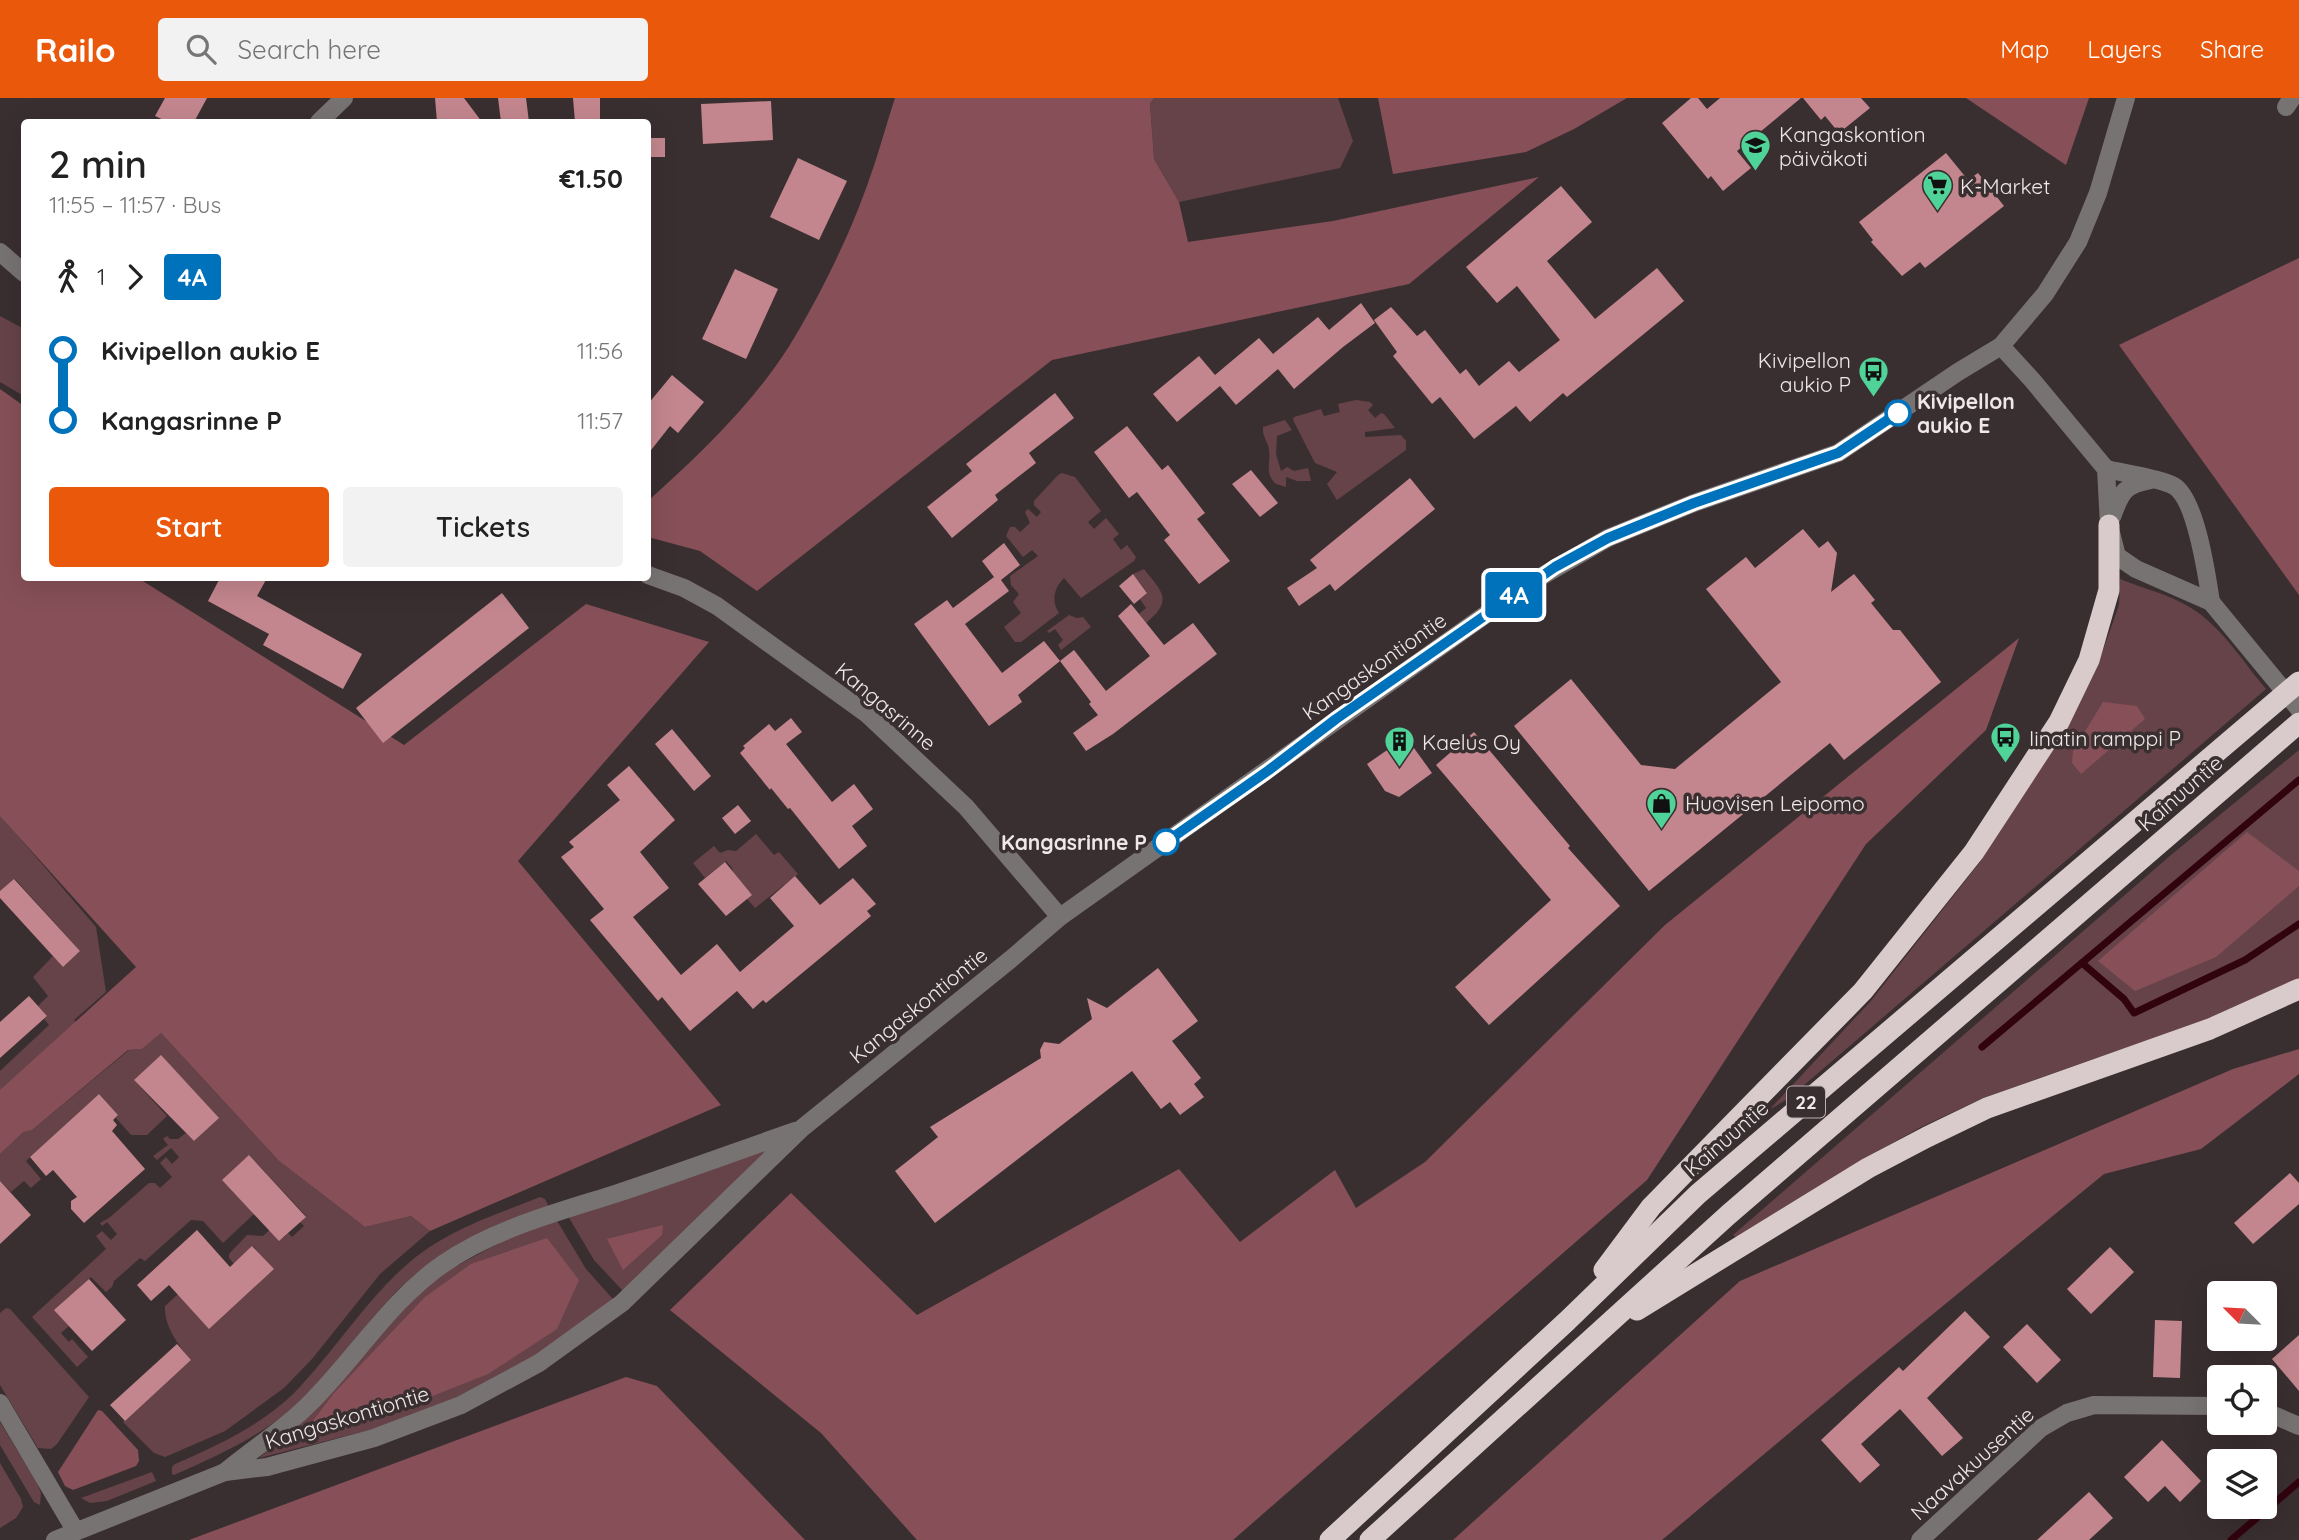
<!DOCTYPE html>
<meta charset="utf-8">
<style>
:root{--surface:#fff;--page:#f2f2f2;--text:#222;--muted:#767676;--accent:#ea580c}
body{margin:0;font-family:Quicksand,sans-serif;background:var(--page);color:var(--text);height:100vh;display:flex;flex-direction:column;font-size:26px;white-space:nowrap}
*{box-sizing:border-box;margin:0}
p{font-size:23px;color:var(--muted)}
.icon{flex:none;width:38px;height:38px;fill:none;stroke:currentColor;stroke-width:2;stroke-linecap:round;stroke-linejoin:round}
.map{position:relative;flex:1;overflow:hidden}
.side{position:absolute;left:21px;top:21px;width:630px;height:462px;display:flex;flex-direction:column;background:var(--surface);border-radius:7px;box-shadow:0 7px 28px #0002}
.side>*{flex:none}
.badge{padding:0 14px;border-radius:5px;font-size:24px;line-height:46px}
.needle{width:46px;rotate:294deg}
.fabs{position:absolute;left:2207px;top:1183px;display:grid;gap:14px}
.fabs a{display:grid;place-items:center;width:70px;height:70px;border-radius:7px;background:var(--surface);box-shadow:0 7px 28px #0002;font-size:35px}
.map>.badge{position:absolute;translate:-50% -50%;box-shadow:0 0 0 4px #fff}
.legs{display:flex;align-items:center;gap:10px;height:77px;padding:0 28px;font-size:23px}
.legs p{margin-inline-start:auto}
.overview{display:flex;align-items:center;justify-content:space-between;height:119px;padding:0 28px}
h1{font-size:38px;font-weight:600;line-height:52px}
.cta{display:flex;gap:14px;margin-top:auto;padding:14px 28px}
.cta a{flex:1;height:80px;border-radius:7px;background:var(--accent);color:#fff;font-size:28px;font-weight:600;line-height:80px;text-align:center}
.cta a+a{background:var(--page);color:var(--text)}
ul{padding:0 28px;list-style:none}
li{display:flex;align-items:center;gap:24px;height:70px;font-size:26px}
li i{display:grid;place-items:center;width:10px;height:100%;margin:0 9px;background:currentColor}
li i::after{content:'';width:18px;height:18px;margin:-9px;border:5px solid;border-radius:50%;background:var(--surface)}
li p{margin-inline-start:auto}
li:first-child i{background:linear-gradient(#0000 50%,currentColor 0)}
li:last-child i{background:linear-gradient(currentColor 50%,#0000 0)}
header{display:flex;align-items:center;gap:42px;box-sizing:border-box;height:98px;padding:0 35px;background:var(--accent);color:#fff}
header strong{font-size:33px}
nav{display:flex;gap:38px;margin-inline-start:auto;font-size:24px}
.search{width:490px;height:63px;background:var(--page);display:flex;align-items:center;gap:18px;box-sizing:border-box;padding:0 24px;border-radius:7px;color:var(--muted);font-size:26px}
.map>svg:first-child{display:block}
</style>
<header>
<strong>Railo</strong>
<div class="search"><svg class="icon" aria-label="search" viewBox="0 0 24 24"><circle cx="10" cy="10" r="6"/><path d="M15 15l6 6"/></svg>Search here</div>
<nav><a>Map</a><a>Layers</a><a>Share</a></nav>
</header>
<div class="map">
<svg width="2299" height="1442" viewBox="0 0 2299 1442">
<rect width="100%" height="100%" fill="#3a2f30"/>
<g fill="#664348">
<polygon points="1154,0 1338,0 1353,43 1340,70 1179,104 1154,61 1150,4"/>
<polygon points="0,218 24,231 24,298 0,284"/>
<polygon points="1356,302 1370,304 1373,307 1368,312 1375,320 1381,315 1384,316 1395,330 1365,334 1365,339 1401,337 1406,343 1406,352 1337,402 1327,386 1337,374 1315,365 1293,322 1294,319 1321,311 1324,318 1340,314 1338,306"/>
<path d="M1285,322L1292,332L1277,338L1276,356L1281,373L1287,369L1294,373L1308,370L1311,383H1297L1286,379V389L1276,386C1264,375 1271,366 1269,352C1268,343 1262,339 1263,329Z"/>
<path d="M1062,375L1075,379L1101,413L1088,424L1094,431L1106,420L1119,436L1113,441L1121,452L1127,447L1136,459L1134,463L1081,500L1064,480C1054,490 1051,503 1059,515L1021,544H1015L1004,529L1021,515L1013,504L1019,496L1011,487L1010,478L1038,458L1032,452L1023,459L1006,438L1010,429H1015L1020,434L1030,425L1025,414L1028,411L1037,419L1041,414L1034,407V403L1058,377Z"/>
<path d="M1144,471C1162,494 1174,502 1146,525L1139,516L1146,510L1140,501L1147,494L1133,476Z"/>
<path d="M2120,481C2144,491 2169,496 2191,510C2222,529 2243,564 2266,591L1789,1000L1769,1012L1870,904L1980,764L2067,629L2097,569L2119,507Z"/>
<polygon points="1069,517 1077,520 1083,519 1091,529 1061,552 1058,547 1063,542 1055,531 1049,535 1047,533"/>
<polygon points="2299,652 2299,882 2206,925 2116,953 1983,1000 1921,1029 1862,1062 1739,1142 1733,1137 2171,757"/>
<polygon points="0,717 96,829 106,894 74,922 92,943 0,1012 0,973 49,927 44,921 47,918 38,908 48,898 33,879 53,858 63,869 80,853 15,781 0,793"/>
<polygon points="756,736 774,757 779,754 798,776 755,810 736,788 732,770 726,763 705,780 693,765 714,748 720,755 728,752 736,753"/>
<path d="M161,935L279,1063L365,1129L411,1118L430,1133L380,1176L312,1261L284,1290L225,1333L165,1359L154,1355L123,1324L191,1262C178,1247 164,1228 165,1208L187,1188L273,1172L253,1148L234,1166L229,1160V1156L247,1137L263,1138L273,1129L283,1140L288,1135L292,1139L304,1128L300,1124L306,1118L249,1057L254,1116L223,1145L203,1123L191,1122L145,1163L140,1160L114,1183L112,1189L106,1194L91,1179L55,1212L69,1228L61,1235L69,1244L72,1241L88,1259L77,1269L32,1219L106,1151L96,1138L102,1133L111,1142L117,1136L107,1124L102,1128L100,1125L109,1120L149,1085H155L160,1090L172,1079L160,1065L166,1059L172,1066L179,1059L171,1050L157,1062L153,1058L168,1047L163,1041L167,1038L170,1041H178L186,1035L194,1043L218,1020L134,982L167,1018L147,1037H131L116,1020L118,1017L99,996L26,1063L41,1081L31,1090L24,1083L11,1094L0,1083V1056L23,1033L32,1032L129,952L142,951Z"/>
<polygon points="774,1047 623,1193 594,1162 568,1118"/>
<path d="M540,1099L545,1101L550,1111C505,1130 454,1146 416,1176C376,1208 349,1254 313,1291C274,1332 226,1354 174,1377L172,1376V1369L175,1366C218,1347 260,1328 294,1295C335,1253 366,1201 411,1163C449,1131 495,1117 540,1099Z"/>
<polygon points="556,1121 586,1171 612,1200 612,1203 535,1258 457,1299 373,1331 259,1360 302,1325 387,1229 421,1194 445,1174 507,1141"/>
<polygon points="6,1210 10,1211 89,1299 57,1346 51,1351 38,1350 0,1287 0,1215"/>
<polygon points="0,1324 37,1385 41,1395 40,1407 34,1404 0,1347"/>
<polygon points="0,1365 21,1401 23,1409 16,1420 0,1430"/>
<polygon points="152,1374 156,1383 107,1403 90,1405 81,1400"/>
</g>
<g fill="#875058">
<path d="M895,0H1154L1150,5L1154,61L1179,104L1188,144L1333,123L1539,79L1409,186L1052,262L757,493L700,453L648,439V403C699,357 750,309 788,250C818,202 851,135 869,82C879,55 886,27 895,0Z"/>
<polygon points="1378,0 1627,0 1574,31 1526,54 1393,76"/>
<polygon points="1966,0 2089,0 2066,67"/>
<polygon points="2299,160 2299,497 2119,247"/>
<polygon points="0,291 24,308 24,480 138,480 404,647 586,506 709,544 518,763 721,1007 430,1133 411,1118 365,1129 279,1063 161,935 142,951 128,952 32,1032 23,1034 0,1056 0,992 136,869 0,718"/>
<polygon points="2019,540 1986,632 1866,746 1647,1082 1233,1442 917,1442 821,1335 670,1212 791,1095 917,1217 1179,1071 1240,1144 1335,1072 1356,1110 1425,1064 1665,827"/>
<polygon points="2103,604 2137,608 2145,621 2081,676 2072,665 2073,653"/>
<polygon points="2247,734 2299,773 2299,788 2216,859 2135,893 2098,863"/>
<polygon points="2299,951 2299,976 2201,1051 2104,1076 1850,1284 1662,1442 1453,1442 1740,1183 2233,971"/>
<polygon points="663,1127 662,1137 623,1172 607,1141"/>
<polygon points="547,1140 579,1182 557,1231 488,1276 372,1322 309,1342 306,1332 334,1295 425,1199 471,1166"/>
<polygon points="626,1279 657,1288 805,1442 189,1442"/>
<polygon points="98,1312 102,1313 138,1352 139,1363 136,1368 73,1392 65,1388 58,1374"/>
</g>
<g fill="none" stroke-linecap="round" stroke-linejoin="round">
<g stroke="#31030f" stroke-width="7">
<polyline points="2082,865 2124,901 2134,915 2245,862 2299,826"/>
<polyline points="1982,949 2299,682"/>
<polyline points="2231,1442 2299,1384"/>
</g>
</g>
<g fill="#c3868e">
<polygon points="165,0 207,0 194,24 168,24 155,18"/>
<polygon points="435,0 464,0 482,24 437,24"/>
<polygon points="498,0 526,0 529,24 501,24"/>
<polygon points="573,0 600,0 600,24 575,24"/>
<polygon points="1691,0 1698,0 1707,11 1720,0 1801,0 1737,53 1751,70 1723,93 1711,78 1708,81 1662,25"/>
<polygon points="1803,0 1861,0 1870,10 1839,35 1825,18 1821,22"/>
<polygon points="771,3 773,42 703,46 701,6"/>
<rect x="648" y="40" width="17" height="19"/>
<polygon points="1946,55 1968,82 1978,75 2004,108 1925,170 1920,164 1902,178 1871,144 1873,142 1859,124"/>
<polygon points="798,60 847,83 819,142 770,119"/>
<polygon points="1561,88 1592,124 1547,163 1595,221 1657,170 1684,203 1567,299 1563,295 1530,324 1516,308 1474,341 1440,299 1432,306 1393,258 1397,254 1374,222 1391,209 1417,238 1425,232 1460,276 1466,271 1479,288 1509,263 1519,274 1560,242 1517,188 1497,205 1466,169"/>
<polygon points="735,171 778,191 746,261 702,241"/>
<polygon points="1361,205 1375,225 1343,249 1294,291 1278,271 1236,307 1220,288 1177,324 1153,296 1199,258 1215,277 1259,240 1273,256 1318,219 1329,232"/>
<polygon points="672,277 704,304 678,335 670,328 648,356 648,306"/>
<polygon points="1055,295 1074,320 1029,355 1036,365 995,397 998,402 952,440 927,409 972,373 966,366"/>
<polygon points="1127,328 1162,372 1168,367 1205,415 1197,421 1230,463 1199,486 1164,442 1170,437 1137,394 1129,400 1094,354"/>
<polygon points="1251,372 1278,405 1260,419 1232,386"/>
<polygon points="1410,380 1435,411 1335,493 1330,486 1299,508 1287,490 1317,470 1310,462"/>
<polygon points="1803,431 1819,450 1828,443 1837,455 1831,494 1854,476 1875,502 1871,505 1893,532 1900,532 1941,584 1844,662 1830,645 1649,793 1514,628 1571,581 1641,667 1675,671 1781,584 1706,491 1746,459 1755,470"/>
<polygon points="1004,445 1020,467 1001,482 1009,493 965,526 1002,575 1044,543 1060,563 1074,552 1106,593 1150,558 1118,518 1131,506 1164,547 1193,525 1217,556 1113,636 1086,653 1073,635 1098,617 1089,606 1091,604 1060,563 1018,597 1022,604 989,628 914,526 947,502 953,510 994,479 982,463"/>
<polygon points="1133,476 1147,495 1134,506 1119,488"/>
<polygon points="220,480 267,480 257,498 362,556 343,591 263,547 269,536 208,503"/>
<polygon points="502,495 529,530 383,645 356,610"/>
<polygon points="791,620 802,634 786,646 832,704 854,686 873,711 852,728 867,748 839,771 790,710 788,711 771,690 770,692 740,655 745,650 743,648 769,626 775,633"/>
<polygon points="672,631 711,678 694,693 655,646"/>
<polygon points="1474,634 1570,748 1568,750 1620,808 1489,927 1455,889 1551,802 1436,667"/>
<polygon points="1406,639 1432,675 1399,699 1385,693 1367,666"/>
<polygon points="629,668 675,722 640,754 669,790 633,819 681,877 717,846 740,874 794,828 770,800 795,778 820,807 853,780 876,806 867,813 871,818 766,905 763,902 753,911 737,893 690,933 662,899 658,903 590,822 604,811 561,759 574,749 569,744 620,702 607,687"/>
<polygon points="738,707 751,723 735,736 722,720"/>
<polygon points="725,764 752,797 726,818 698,786"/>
<polygon points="14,781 80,853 63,869 0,800 0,793"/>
<polygon points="1158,870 1198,923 1172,943 1201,980 1194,986 1204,999 1180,1017 1170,1004 1161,1011 1132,973 935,1125 895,1073 938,1039 930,1029 1041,960 1040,952 1044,944 1059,946 1092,921 1087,900 1107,910"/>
<polygon points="29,898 47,918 0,960 0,924"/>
<polygon points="161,957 219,1020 194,1043 134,982"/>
<polygon points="99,996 118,1017 113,1022 117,1027 112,1033 145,1071 84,1125 71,1111 71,1103 77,1099 53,1072 46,1078 30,1059"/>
<polygon points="249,1057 306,1119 279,1143 222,1082"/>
<polygon points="2290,1075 2299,1085 2299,1106 2253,1146 2234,1125"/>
<polygon points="0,1083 31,1117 0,1146"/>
<polygon points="197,1132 230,1169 252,1148 274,1171 209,1231 169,1187 151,1203 137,1187"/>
<polygon points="2110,1149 2134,1174 2091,1216 2067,1191"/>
<polygon points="89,1181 126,1222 92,1253 54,1212"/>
<polygon points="1965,1213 1990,1239 1927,1300 1963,1340 1942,1358 1900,1311 1861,1346 1880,1367 1860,1385 1821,1342 1899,1269 1903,1273"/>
<polygon points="2155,1222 2182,1223 2180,1280 2153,1279"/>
<polygon points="2027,1226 2061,1262 2037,1285 2003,1249"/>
<polygon points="2299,1237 2299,1293 2272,1261"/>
<polygon points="177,1246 191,1262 125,1323 110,1307"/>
<polygon points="2162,1342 2201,1383 2180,1404 2165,1388 2148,1404 2124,1379"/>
<polygon points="2089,1394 2113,1420 2089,1442 2037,1442"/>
</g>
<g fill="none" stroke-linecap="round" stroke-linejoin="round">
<g stroke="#787373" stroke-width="18">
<polyline points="2286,9 2292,0"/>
<polyline points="319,24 344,0"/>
<polyline points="0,154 24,175"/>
<polyline points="2001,248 2033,283 2106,371 2109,427 2117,458 2136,471 2211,504 2299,611"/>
<path d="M2106,371C2123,375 2160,380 2174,388C2196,401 2207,478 2211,504"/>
<path d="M2112,419C2121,394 2124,387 2151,382"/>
<polyline points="648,477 684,490 717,508 867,616 966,709 1060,819"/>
<polyline points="0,1305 75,1432"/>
<polyline points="2264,1313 2299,1328"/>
<path d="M225,1374C255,1349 289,1328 315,1300C358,1256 392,1201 443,1166C493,1131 558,1114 615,1096C675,1076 735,1054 795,1033"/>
<polyline points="55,1442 225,1374 267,1369 374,1340 461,1307 539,1265 622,1205 801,1031 1011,861 1060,819 1530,485 1608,440 1694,405 1838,355 1958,274 2001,248 2045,196 2078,144 2098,95 2126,0"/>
<polyline points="1920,1442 2041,1330 2067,1315 2094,1307 2219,1308"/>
</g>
<g stroke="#d9cbcc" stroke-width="21">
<polyline points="1604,1172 1651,1109 1863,893 1974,754 2059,624 2089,562 2109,492 2109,427"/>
<polyline points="1637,1212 1868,1070 1927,1039 1987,1010 2210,931 2299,891"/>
<polyline points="1330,1442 1567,1223 1698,1096 2299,584"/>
<polyline points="1370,1442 1728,1117 2299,625"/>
</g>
</g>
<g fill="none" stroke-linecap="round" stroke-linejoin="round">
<defs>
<polyline id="line-1" points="1166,744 1269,672 1336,621 1555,469 1608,440 1694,405 1838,355 1898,315"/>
</defs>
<use href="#line-1" stroke="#fff" stroke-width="16"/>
<use href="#line-1" stroke="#0072bc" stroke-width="10"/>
</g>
<defs>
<symbol id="school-pin" viewBox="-11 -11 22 30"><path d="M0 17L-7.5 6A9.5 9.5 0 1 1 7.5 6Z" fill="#50d398" stroke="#3a2f30"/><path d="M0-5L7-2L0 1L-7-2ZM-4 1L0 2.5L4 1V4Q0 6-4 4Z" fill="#111"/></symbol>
<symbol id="supermarket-pin" viewBox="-11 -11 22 30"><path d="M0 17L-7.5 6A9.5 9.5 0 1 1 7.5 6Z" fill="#50d398" stroke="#3a2f30"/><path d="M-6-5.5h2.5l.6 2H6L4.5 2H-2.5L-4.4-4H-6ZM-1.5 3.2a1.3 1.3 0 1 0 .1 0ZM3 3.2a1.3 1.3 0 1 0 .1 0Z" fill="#111"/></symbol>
<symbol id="bus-pin" viewBox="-11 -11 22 30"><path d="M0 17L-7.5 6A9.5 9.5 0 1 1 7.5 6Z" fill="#50d398" stroke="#3a2f30"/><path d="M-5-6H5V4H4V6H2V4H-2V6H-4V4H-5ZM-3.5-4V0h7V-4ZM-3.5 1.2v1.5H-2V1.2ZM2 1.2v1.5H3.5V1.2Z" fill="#111"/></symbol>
<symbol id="building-pin" viewBox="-11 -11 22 30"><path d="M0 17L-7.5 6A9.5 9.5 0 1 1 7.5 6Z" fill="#50d398" stroke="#3a2f30"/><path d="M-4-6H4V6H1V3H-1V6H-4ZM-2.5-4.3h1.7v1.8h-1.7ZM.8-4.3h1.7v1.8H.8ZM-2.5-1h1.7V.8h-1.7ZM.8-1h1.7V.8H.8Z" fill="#111"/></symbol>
<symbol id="shop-pin" viewBox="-11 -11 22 30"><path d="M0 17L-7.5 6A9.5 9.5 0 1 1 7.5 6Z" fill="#50d398" stroke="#3a2f30"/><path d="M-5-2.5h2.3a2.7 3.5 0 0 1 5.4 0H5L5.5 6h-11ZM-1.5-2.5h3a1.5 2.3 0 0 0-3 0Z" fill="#111"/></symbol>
</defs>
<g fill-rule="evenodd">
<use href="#school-pin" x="1738" y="30" width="35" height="47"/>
<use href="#supermarket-pin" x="1920" y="70" width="35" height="47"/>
<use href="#bus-pin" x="1856" y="256" width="35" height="47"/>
<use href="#bus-pin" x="1988" y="622" width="35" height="47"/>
<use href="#building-pin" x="1382" y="626" width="35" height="47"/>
<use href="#shop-pin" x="1644" y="688" width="35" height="47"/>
</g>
<g fill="#fff" stroke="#0072bc" stroke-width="3.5">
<circle cx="1898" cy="315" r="12"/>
<circle cx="1166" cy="744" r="12"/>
</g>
<g text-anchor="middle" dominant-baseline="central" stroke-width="7" stroke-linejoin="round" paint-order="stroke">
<rect fill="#3a2f30" stroke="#b9b0b2" stroke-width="2" x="1787" y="988.5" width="38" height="31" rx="5"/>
<g font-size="19" font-weight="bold" fill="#efe8e9">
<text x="1806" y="1004">22</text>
</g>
<g font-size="21" fill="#efe8e9" stroke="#3a2f30" text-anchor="start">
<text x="1779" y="36">Kangaskontion<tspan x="1779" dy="24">päiväkoti</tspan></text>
<text x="1960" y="88">K-Market</text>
<text x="1851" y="262" text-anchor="end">Kivipellon<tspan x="1851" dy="24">aukio P</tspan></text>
<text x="2029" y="640">Iinatin ramppi P</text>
<text x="1422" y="644">Kaelus Oy</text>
<text x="1685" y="705">Huovisen Leipomo</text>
</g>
<g font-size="21" font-weight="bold" fill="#efe8e9" stroke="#3a2f30" text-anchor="start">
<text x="1917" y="303">Kivipellon<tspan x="1917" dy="24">aukio E</tspan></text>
<text x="1147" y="744" text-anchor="end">Kangasrinne P</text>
</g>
<g font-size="21" fill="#efe8e9" stroke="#3a2f30">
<text transform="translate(1374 568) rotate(-35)">Kangaskontiontie</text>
<text transform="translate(886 608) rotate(40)">Kangasrinne</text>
<text transform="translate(2180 695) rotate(-41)">Kainuuntie</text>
<text transform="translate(918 907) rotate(-39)">Kangaskontiontie</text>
<text transform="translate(1726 1040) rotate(-41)">Kainuuntie</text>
<text transform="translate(347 1319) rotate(-17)">Kangaskontiontie</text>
<text transform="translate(1972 1365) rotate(-42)">Naavakuusentie</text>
</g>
</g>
</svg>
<div class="fabs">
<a><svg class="needle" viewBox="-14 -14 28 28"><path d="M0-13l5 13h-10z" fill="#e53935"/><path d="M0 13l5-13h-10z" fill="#767676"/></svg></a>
<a><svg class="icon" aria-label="locate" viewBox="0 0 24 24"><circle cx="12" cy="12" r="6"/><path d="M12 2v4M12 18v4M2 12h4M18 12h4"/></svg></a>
<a><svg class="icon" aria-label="layers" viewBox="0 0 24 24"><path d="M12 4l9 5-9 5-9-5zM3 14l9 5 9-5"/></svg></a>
</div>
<b class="badge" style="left:1514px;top:497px;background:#0072bc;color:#fff">4A</b>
<section class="side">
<div class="overview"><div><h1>2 min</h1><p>11:55 – 11:57 · Bus</p></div><b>€1.50</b></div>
<div class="legs"><svg class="icon" aria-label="walk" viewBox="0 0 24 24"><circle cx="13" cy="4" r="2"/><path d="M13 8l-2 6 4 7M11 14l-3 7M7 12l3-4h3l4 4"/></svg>1<svg class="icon" aria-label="forward" viewBox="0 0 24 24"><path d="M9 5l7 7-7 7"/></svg><b class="badge" style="background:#0072bc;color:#fff">4A</b></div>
<ul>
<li><i style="color:#0072bc"></i><b>Kivipellon aukio E</b><p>11:56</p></li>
<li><i style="color:#0072bc"></i><b>Kangasrinne P</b><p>11:57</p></li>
</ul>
<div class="cta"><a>Start</a><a>Tickets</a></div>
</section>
</div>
